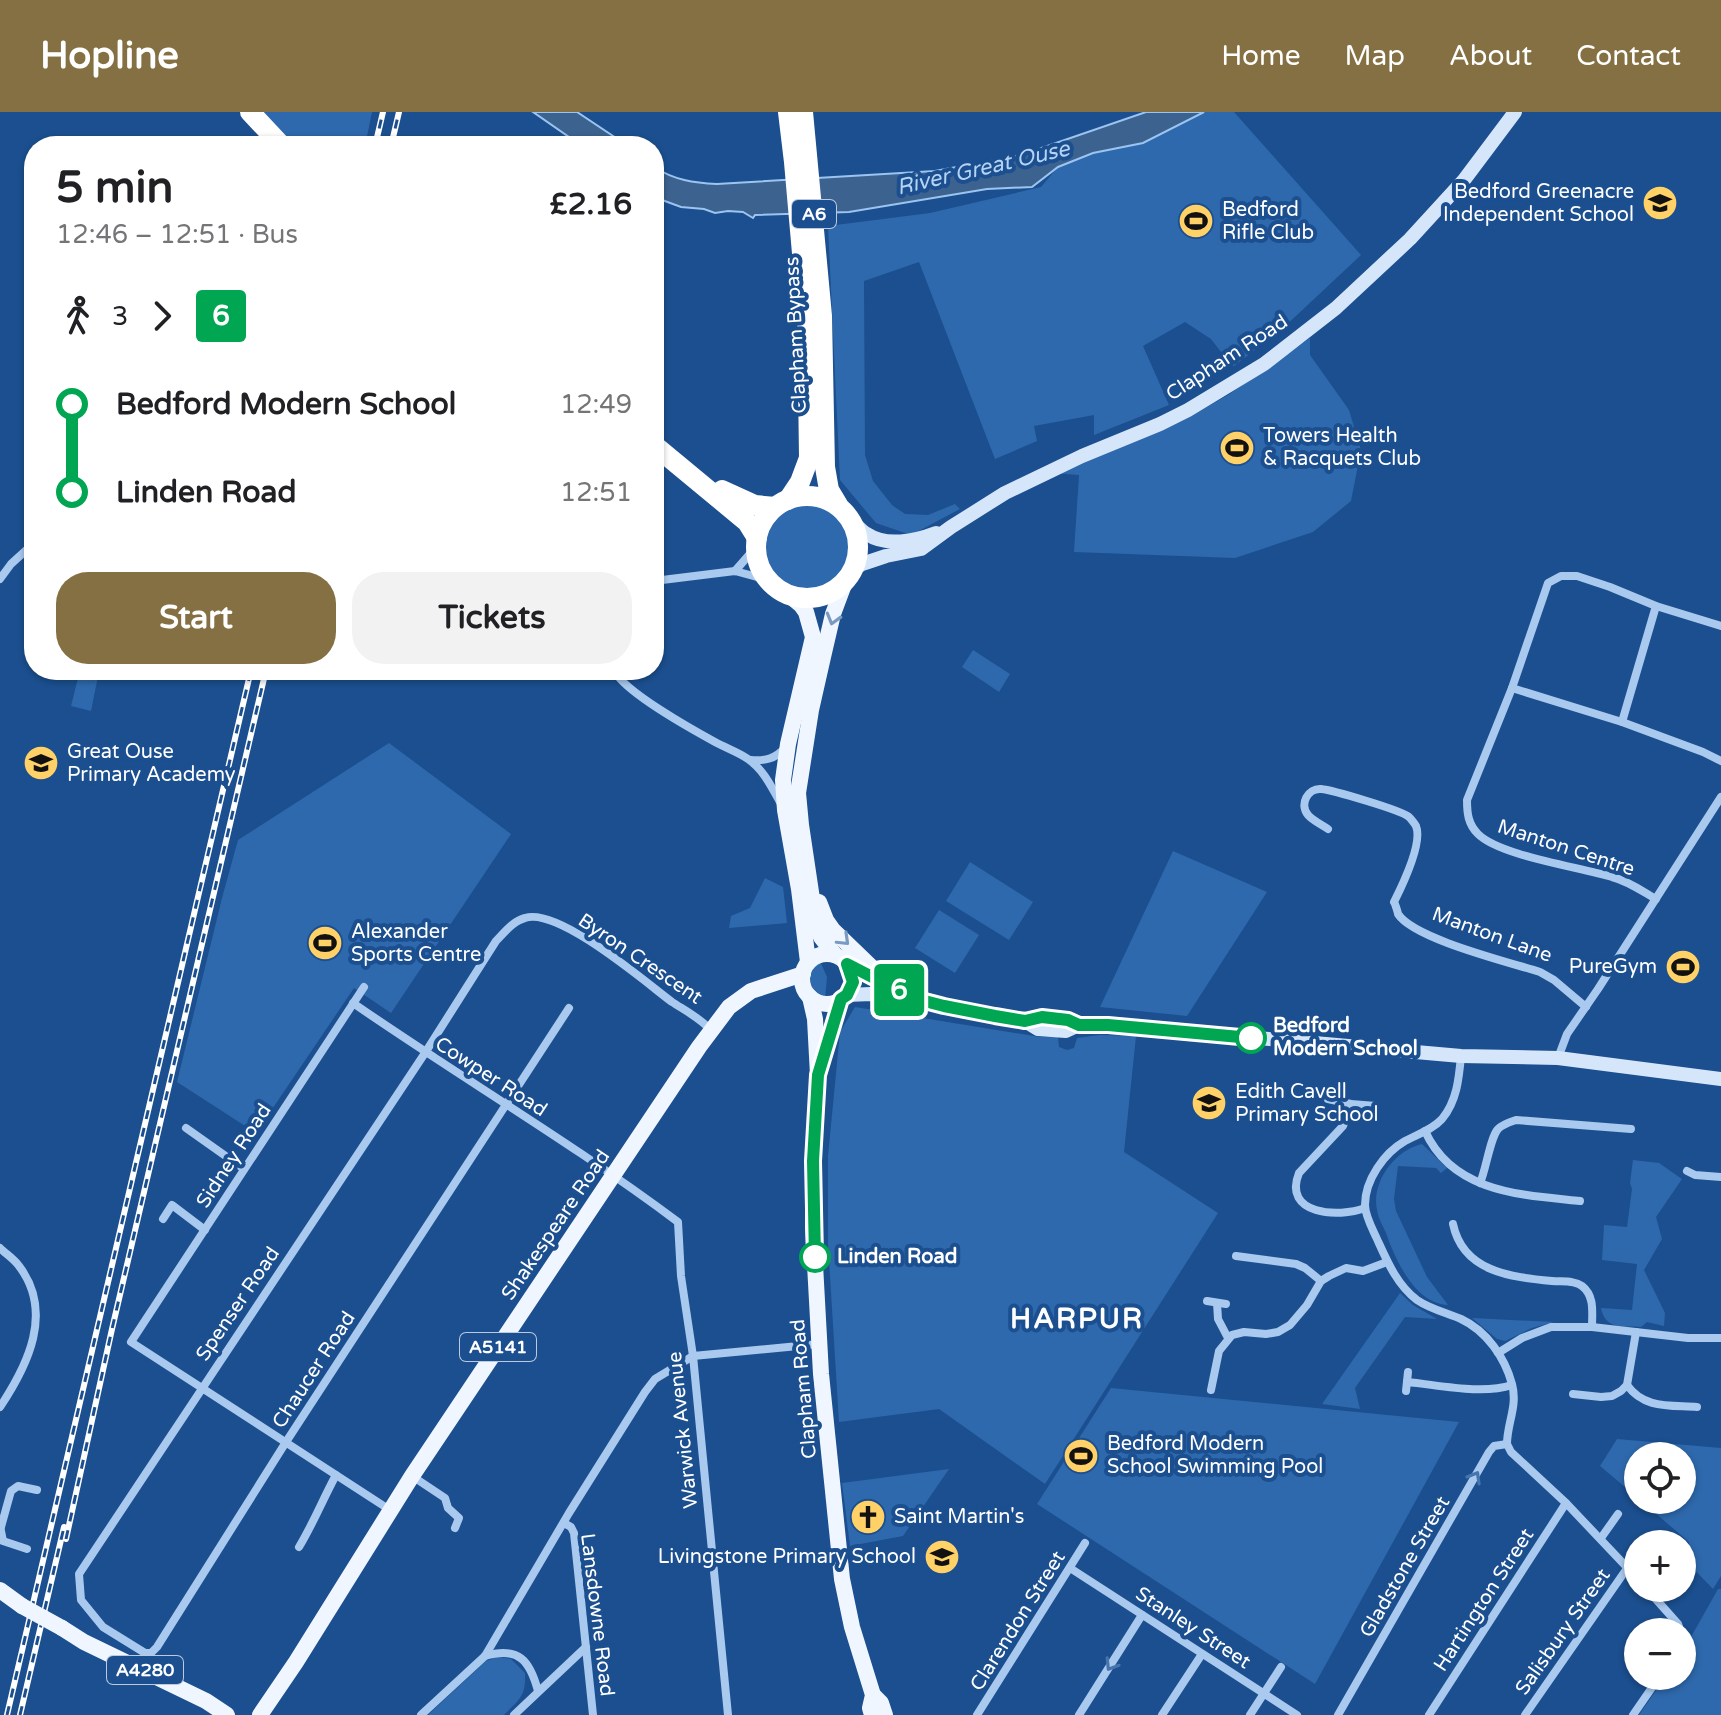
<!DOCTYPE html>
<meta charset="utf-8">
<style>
:root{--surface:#fff;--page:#f2f2f2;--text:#202124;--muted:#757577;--accent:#847042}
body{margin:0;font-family:"Varela Round",sans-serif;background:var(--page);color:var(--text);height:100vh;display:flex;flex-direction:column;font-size:30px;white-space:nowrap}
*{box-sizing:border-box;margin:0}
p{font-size:26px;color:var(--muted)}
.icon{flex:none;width:44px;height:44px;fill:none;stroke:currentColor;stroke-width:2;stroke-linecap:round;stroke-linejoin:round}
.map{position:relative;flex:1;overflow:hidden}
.side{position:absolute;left:24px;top:24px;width:640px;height:544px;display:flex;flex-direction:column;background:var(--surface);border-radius:32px;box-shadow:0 2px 6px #0004}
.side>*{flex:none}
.badge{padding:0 16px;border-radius:6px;font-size:28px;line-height:52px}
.tools{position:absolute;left:1624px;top:1330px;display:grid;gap:16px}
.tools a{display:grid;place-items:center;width:72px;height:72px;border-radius:50%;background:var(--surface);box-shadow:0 2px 6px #0004;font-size:40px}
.map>.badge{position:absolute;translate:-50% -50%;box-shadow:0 0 0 4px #fff}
.legs{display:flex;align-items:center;gap:12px;height:88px;padding:0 32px;font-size:26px}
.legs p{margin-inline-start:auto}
.head{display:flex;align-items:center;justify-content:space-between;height:136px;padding:0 32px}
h1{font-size:44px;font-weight:700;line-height:60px}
.cta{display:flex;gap:16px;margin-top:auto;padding:16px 32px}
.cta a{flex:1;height:92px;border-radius:32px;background:var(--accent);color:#fff;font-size:32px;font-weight:700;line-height:92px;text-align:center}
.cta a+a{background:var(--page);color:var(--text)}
ul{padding:0 32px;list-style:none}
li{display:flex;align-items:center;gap:28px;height:88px;font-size:30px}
li i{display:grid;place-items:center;width:12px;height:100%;margin:0 10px;background:currentColor}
li i::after{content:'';width:20px;height:20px;margin:-10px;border:6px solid;border-radius:50%;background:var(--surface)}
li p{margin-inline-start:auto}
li:first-child i{background:linear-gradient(#0000 50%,currentColor 0)}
li:last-child i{background:linear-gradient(currentColor 50%,#0000 0)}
header{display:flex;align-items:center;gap:48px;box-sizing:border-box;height:112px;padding:0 40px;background:var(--accent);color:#fff}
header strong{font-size:38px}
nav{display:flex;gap:44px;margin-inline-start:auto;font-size:28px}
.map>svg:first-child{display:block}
</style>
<header>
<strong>Hopline</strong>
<nav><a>Home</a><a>Map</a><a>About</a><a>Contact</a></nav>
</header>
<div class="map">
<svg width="1721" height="1603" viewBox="0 0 1721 1603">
<rect width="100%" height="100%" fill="#1b4f8f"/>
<g fill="#2e69ad">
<polygon points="258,0 372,0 365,34 291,34"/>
<polygon points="1204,0 1234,0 1361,143 1281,218 1234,254 1231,253 1211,227 1185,210 1143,234 1169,293 1094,323 1094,303 1034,314 1037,329 995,347 919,150 864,169 865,343 873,369 892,393 905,402 928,403 955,392 960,397 911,423 876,411 840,368 828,114 930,101 1041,75 1058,55 1093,41 1143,31"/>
<polygon points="1310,226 1310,243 1349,298 1361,338 1351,389 1313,420 1235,446 1074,440 1079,363 1052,361 1194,302 1228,283"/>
<circle cx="808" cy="435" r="42"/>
<polygon points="973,538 1010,562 999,580 962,555"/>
<polygon points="80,558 99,559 91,599 71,594"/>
<polygon points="389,631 511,722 391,901 354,876 256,1021 177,970 222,786 238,728"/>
<polygon points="1173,739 1267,780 1187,904 1100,895"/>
<polygon points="970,750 1033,790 1009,828 946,789"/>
<polygon points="765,766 783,775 787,811 729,816 731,804 750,796"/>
<polygon points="939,798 979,823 955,861 915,836"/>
<path d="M820,849L827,865L825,887C805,880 801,861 820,849Z"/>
<polygon points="855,895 1040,925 1058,925 1059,935 1067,938 1074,936 1077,926 1100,923 1136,924 1124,1040 1218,1101 1045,1372 939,1297 839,1310 828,1132 828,1044 840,920"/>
<path d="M1422,1032L1447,1056L1441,1061L1436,1056L1398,1054L1394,1087L1396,1099L1427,1165L1448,1193C1415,1192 1395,1147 1386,1121C1383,1114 1378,1106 1377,1098C1371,1070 1395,1038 1422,1032Z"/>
<path d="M1633,1048L1659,1051L1682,1067L1656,1105L1662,1127L1644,1158L1665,1201L1664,1214L1647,1210L1641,1215C1623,1214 1605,1218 1601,1196L1632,1198L1637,1152L1602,1148L1604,1113L1627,1115L1632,1077L1630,1071Z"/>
<polygon points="1400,1181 1413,1193 1437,1207 1405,1205 1355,1276 1360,1297 1322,1292"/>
<polygon points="1472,1206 1554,1210 1532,1216 1505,1229 1497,1227"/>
<polygon points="1111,1276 1459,1310 1315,1572 1037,1392"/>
<polygon points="1617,1327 1721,1336 1721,1464 1713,1477 1685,1448 1689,1430 1640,1388 1682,1388 1682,1344 1638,1344 1638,1386 1600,1354"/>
<polygon points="949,1357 903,1424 850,1434 842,1371"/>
<polygon points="1718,1477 1721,1477 1721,1603 1639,1603 1666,1564 1682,1564 1682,1541"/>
<path d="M497,1545L511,1547L525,1561C526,1584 520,1587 504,1603H428L486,1549Z"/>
</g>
<g fill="#3c6290" stroke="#9cc4f0" stroke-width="2">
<polygon points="533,0 577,0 628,34 582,34"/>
<path d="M1146,0H1204L1143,31L1093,41L1058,55L1032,75L987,77L849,100L755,103L753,106L743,100L728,99L715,101L704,97L681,95L654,85V55C674,68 694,71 717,72L935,59L1021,43Z"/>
</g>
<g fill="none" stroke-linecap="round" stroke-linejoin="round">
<g stroke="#a9c9ee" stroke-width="8">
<polyline points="735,459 756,435"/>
<polyline points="0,467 11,452 34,431"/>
<polyline points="654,469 735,459 768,468"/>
<polyline points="1721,514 1656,494 1610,475 1577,464 1561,464 1548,471 1512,576 1622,610 1703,640 1721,649"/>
<path d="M614,558C623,579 693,618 715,630C726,636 738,640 748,647C764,658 772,676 781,692"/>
<path d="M1512,576L1467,688C1467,701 1468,712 1478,722C1500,744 1580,755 1612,765C1628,769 1642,779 1656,787"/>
<polyline points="1622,610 1656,494"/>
<path d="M751,648C765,649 775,647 785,636"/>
<path d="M1328,717C1322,713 1312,708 1308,703C1299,692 1308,676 1321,677C1332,678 1401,698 1409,705C1410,706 1416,713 1416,714C1423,731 1402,774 1394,790C1395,791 1398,801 1398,802C1414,827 1509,850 1540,860L1554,868L1586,895"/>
<polyline points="364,875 131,1230 390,1398"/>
<path d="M353,891C460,965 574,1032 678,1110L681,1164L693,1244L728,1603"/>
<path d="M569,896L286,1330L157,1535L151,1541H145L103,1515L81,1488L79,1462L425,941L496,829C504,821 513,809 525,806C558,795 644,869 672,890C686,899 700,906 712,919"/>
<path d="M1461,944C1459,966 1457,989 1442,1007C1432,1018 1418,1022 1405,1029C1384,1041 1365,1068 1365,1093C1365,1104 1373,1118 1377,1127C1387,1149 1397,1173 1417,1188C1430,1197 1447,1201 1461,1207C1487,1219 1505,1246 1512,1272C1518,1294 1507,1311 1507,1332"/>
<polyline points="1558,946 1567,922 1598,877 1721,685"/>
<polyline points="1328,987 1351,992 1376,994"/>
<path d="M1351,992L1343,1014L1299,1061C1282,1103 1339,1106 1365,1096"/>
<polyline points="186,1016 244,1057"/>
<path d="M1425,1019C1453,1081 1522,1083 1580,1089"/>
<polyline points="1687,1059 1695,1063 1721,1065"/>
<path d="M1480,1071C1486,1058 1490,1026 1498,1017C1503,1012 1510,1010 1516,1008L1631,1017"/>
<polyline points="163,1107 172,1093 205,1118"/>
<path d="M1453,1112C1463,1160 1511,1165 1552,1169C1562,1170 1574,1168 1582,1174C1595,1184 1592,1201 1592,1215"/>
<path d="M0,1136C6,1142 14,1147 19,1154C54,1200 28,1253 0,1295"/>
<polyline points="1236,1144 1296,1152 1305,1156 1321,1169"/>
<polyline points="1207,1189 1226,1192"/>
<polyline points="1217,1191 1218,1207 1228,1226"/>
<polyline points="1498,1241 1522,1226 1551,1215 1592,1215 1688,1226 1721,1226"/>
<path d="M1407,1270C1439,1273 1482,1283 1512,1273"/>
<path d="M1627,1273C1644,1297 1670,1293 1697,1295"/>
<polyline points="1211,1278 1219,1239 1232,1223 1244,1220 1266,1222 1278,1220 1290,1213 1307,1193 1321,1169 1329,1164 1346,1156 1363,1159 1387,1150"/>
<polyline points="1406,1279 1408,1260"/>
<polyline points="1573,1282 1601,1285 1612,1284 1621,1279 1627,1273 1636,1220"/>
<polyline points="1507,1332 1511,1340 1566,1391 1638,1467"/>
<polyline points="412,1364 445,1386 448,1396 459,1406 455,1416"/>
<polyline points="564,1411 571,1415 574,1421 593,1603"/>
<polyline points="0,1414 3,1429 27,1437"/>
<polyline points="1,1415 11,1379 18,1374 37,1378"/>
<polyline points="1601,1426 1618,1402"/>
<path d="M299,1435C313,1412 323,1387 336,1363"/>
<polyline points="1070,1456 1297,1603"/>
<polyline points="1646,1476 1678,1512 1681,1520"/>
<path d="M485,1544C519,1534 530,1549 538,1579"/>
<polyline points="421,1603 485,1544 569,1401 645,1280 655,1267 693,1244 819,1232"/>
<polyline points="514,1603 586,1535"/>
<polyline points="977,1603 1085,1431"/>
<polyline points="1079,1603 1142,1503"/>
<polyline points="1162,1603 1202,1542"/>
<polyline points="1250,1603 1281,1555"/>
<polyline points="1338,1603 1489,1340 1494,1334 1507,1332"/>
<polyline points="1429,1603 1566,1391"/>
<polyline points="1525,1603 1628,1455"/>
<polyline points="1633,1603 1660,1564"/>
</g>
<g stroke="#d6e6fa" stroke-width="14">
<path d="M852,409C857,413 861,419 867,422C886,435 915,429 936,421"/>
<polyline points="853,458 862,452 886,444 921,437 951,415 1005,381 1082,344 1160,312 1188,298 1264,252 1336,196 1410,127 1464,68 1515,0"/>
<polyline points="847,852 884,871"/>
<polyline points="847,883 871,882 913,886 944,894 1025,909 1038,917 1066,919 1079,913"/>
<polyline points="1025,909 1042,905 1068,908 1079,913 1133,915 1461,944 1558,946 1721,967"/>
</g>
<g stroke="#f0f6ff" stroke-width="16">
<polyline points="789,483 801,493 806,500 813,525 788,632 783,668 785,698 799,777 808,850"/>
<polyline points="819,790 826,808 833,818 890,873"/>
<circle cx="827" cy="867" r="25"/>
<polyline points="835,843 821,825 815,807 801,713 798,681 811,598 823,545 833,502 845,470"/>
<polyline points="810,885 815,907 818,963 813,1049 813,1116 821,1262 842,1467 852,1515 873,1583 870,1596 872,1603"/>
<polyline points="822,950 841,887"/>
<polyline points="0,1478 22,1494"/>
<polyline points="62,1516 84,1530 206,1589 227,1603"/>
<polyline points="873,1583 881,1591 885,1603"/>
<polyline points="260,1603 296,1550 412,1364 699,935 729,895 751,879 803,862"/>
</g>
<g stroke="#fff" stroke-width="20">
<polyline points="250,0 282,34"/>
<polyline points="803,0 822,204 825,355 829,378 838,393"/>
<polyline points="654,333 747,410 757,426"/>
<polyline points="722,378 755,393 775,395"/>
<circle cx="807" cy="435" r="51"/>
<polyline points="788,388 800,370 809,346 807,198 794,50 788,0"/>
</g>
<defs>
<g id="rail">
<polyline points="375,34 383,0"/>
<polyline points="391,34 399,0"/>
<polyline points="66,1427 112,1217 266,558"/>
<polyline points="7,1603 251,558"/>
<polyline points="20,1603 64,1415"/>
</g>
</defs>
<use href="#rail" stroke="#fff" stroke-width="6"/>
<use href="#rail" stroke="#1b4f8f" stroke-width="3" stroke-dasharray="9" stroke-linecap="butt"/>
<polyline stroke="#f0f6ff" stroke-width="16" points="22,1494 62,1516"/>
</g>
<defs><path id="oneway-chevron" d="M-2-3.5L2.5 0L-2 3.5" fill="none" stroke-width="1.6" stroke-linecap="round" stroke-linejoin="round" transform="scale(2)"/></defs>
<g stroke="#7b9ac1">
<use href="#oneway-chevron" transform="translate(833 507) rotate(106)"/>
<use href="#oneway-chevron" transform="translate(844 828) rotate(44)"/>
</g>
<g stroke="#4674ac">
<use href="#oneway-chevron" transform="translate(1475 1365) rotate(-60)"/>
<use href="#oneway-chevron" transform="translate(1111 1553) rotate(122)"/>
</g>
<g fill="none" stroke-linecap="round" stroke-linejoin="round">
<defs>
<polyline id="line-1" points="815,1145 813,1049 818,963 841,887 847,883 853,870 847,852 913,886 944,894 995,904 1025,909 1042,905 1068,908 1079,913 1108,913 1251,926"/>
</defs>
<use href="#line-1" stroke="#fff" stroke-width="18"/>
<use href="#line-1" stroke="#00a651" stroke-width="12"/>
</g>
<defs>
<symbol id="school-disc" viewBox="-11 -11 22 22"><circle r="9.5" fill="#ffd166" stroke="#1b4f8f"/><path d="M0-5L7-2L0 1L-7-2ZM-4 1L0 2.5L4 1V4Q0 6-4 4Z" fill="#111"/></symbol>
<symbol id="stadium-disc" viewBox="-11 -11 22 22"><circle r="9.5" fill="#ffd166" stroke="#1b4f8f"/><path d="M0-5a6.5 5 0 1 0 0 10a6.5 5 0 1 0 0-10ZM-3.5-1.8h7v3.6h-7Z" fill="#111"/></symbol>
<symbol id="church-disc" viewBox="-11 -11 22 22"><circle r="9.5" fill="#ffd166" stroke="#1b4f8f"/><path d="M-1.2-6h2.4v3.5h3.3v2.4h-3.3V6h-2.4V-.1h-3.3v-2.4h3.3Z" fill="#111"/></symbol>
</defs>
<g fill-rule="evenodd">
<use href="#school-disc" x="1640" y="71" width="40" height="40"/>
<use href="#stadium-disc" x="1176" y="89" width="40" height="40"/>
<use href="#stadium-disc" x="1217" y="316" width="40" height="40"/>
<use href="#school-disc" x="21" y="631" width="40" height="40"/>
<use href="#stadium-disc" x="305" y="811" width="40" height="40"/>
<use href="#stadium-disc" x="1663" y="835" width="40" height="40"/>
<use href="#school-disc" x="1189" y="971" width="40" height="40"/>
<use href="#stadium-disc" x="1061" y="1324" width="40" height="40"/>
<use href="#church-disc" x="848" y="1385" width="40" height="40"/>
<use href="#school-disc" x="922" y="1425" width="40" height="40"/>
</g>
<g fill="#fff" stroke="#00a651" stroke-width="4">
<circle cx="1251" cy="926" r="14"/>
<circle cx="815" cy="1145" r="14"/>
</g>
<g text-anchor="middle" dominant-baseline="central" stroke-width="8" stroke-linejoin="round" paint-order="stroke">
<g fill="#1b4f8f" stroke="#bbcadd" stroke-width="2">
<rect x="792" y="88" width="44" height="28" rx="6"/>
<rect x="460" y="1221" width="76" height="28" rx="6"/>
<rect x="107" y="1544" width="76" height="28" rx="6"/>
</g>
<g font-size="18" font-weight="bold" fill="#fff">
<text x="814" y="102">A6</text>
<text x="498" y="1235">A5141</text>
<text x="145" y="1558">A4280</text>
</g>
<g font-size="20" fill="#fff" stroke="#1b4f8f" text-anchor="start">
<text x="1634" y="80" text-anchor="end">Bedford Greenacre<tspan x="1634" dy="23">Independent School</tspan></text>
<text x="1222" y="98">Bedford<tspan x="1222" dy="23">Rifle Club</tspan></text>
<text x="1263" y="324">Towers Health<tspan x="1263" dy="23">&amp; Racquets Club</tspan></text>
<text x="67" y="640">Great Ouse<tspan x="67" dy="23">Primary Academy</tspan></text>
<text x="351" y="820">Alexander<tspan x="351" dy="23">Sports Centre</tspan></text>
<text x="1657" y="855" text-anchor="end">PureGym</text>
<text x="1235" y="980">Edith Cavell<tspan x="1235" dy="23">Primary School</tspan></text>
<text x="1107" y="1332">Bedford Modern<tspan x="1107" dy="23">School Swimming Pool</tspan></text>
<text x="894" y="1405">Saint Martin's</text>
<text x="916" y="1445" text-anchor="end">Livingstone Primary School</text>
</g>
<g font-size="20" fill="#fff" stroke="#1b4f8f">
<text transform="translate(796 223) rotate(-93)">Clapham Bypass</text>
<text transform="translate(1227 246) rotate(-33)">Clapham Road</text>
<text transform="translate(1566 736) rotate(18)">Manton Centre</text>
<text transform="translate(1492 823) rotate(20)">Manton Lane</text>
<text transform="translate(640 847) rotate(34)">Byron Crescent</text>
<text transform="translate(491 965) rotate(33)">Cowper Road</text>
<text transform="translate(234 1044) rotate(-57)">Sidney Road</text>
<text transform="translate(556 1113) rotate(-56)">Shakespeare Road</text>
<text transform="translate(238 1192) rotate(-56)">Spenser Road</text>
<text transform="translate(314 1258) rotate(-57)">Chaucer Road</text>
<text transform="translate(804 1277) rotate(-95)">Clapham Road</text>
<text transform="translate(683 1318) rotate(-96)">Warwick Avenue</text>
<text transform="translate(1405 1455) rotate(-60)">Gladstone Street</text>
<text transform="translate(1484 1488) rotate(-57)">Hartington Street</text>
<text transform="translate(597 1503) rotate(83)">Lansdowne Road</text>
<text transform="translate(1018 1509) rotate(-58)">Clarendon Street</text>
<text transform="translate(1193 1516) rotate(33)">Stanley Street</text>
<text transform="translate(1563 1520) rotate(-55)">Salisbury Street</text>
</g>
<g font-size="20" font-weight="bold" fill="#fff" stroke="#1b4f8f" text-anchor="start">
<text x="1273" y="914">Bedford<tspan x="1273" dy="23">Modern School</tspan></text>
<text x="837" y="1145">Linden Road</text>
</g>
<g font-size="22" font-style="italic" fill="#b5d3f5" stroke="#1b4f8f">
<text transform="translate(983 56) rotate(-13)">River Great Ouse</text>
</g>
<g font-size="28" font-weight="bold" letter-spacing="2" fill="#fff" stroke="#1b4f8f">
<text x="1077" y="1207">HARPUR</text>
</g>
</g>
</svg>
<div class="tools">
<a><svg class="icon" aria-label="locate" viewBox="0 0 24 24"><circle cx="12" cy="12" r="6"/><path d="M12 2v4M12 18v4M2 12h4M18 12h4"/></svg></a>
<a>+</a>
<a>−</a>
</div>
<b class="badge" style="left:899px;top:878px;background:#00a651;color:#fff">6</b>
<section class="side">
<div class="head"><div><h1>5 min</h1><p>12:46 – 12:51 · Bus</p></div><b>£2.16</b></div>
<div class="legs"><svg class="icon" aria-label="walk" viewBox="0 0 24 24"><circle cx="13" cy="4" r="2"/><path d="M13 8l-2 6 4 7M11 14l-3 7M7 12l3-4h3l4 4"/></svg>3<svg class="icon" aria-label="forward" viewBox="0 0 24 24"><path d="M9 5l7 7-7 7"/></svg><b class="badge" style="background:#00a651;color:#fff">6</b></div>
<ul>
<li><i style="color:#00a651"></i><b>Bedford Modern School</b><p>12:49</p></li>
<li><i style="color:#00a651"></i><b>Linden Road</b><p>12:51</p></li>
</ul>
<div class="cta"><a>Start</a><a>Tickets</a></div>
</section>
</div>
